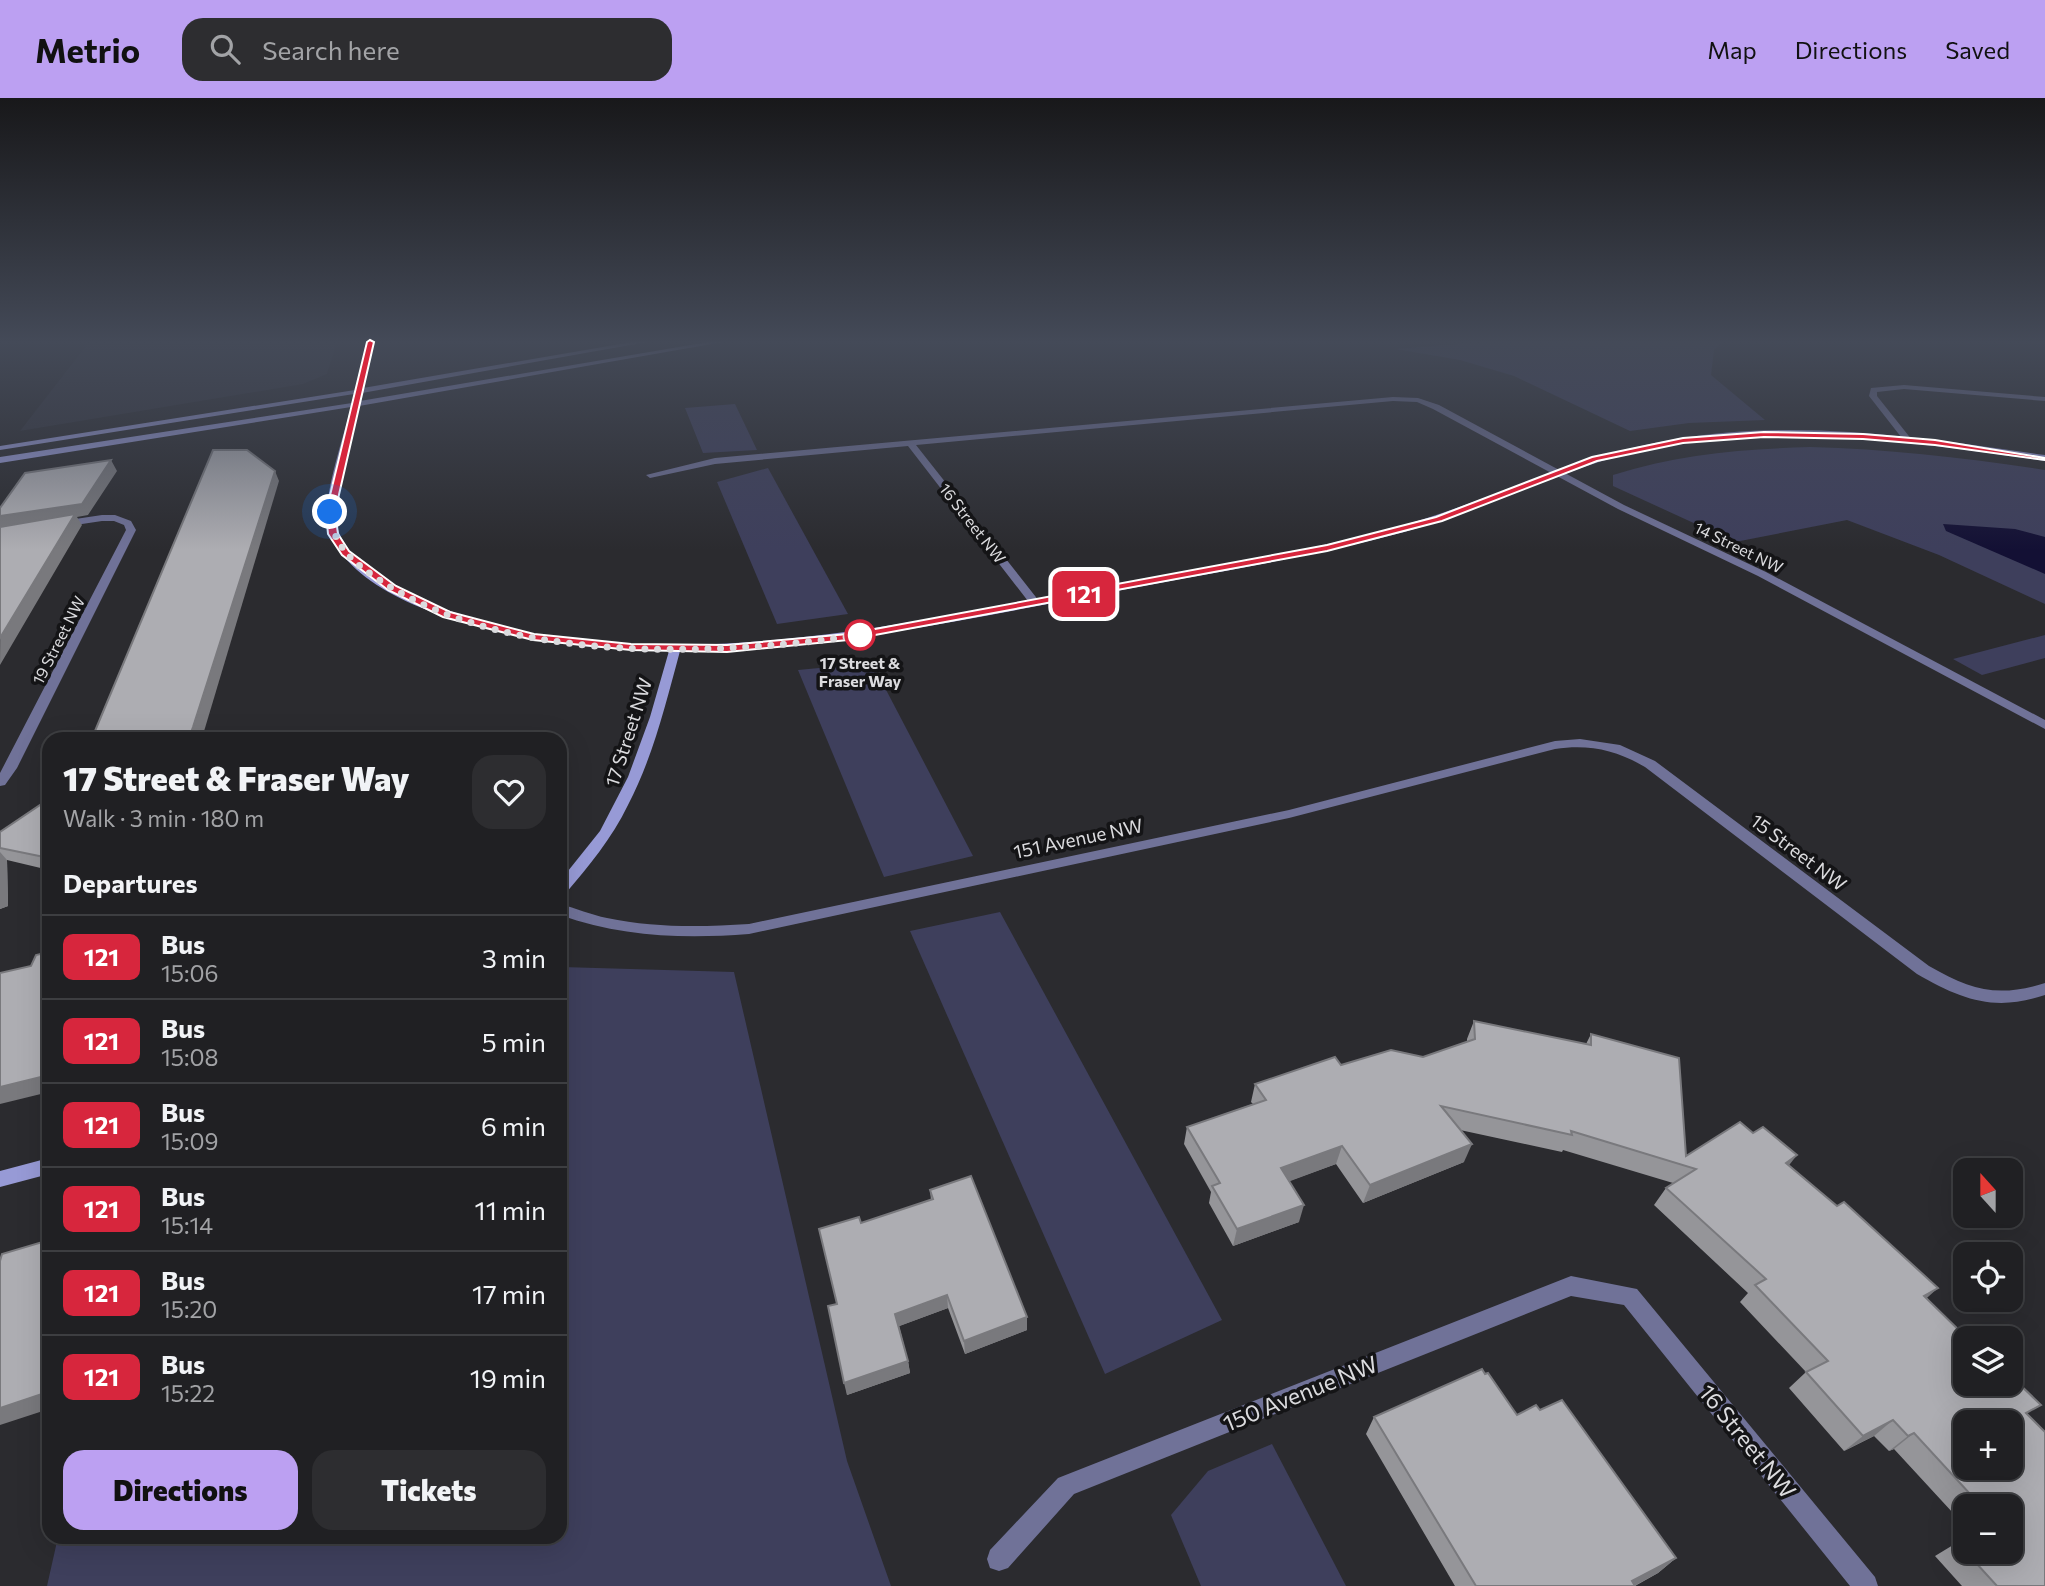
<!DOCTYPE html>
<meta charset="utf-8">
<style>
:root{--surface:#202023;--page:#2d2d30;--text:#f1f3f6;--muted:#a2a3a6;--line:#3d3e41;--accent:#bca0f2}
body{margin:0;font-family:Commissioner,sans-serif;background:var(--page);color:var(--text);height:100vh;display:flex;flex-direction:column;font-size:26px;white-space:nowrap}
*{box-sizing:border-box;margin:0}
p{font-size:23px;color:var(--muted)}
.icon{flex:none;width:38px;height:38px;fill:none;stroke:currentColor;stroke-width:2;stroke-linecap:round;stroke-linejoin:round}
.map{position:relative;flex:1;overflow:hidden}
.sheet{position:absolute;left:42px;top:634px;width:525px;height:812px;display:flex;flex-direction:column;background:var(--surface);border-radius:21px;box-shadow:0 7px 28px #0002,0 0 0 2px var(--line)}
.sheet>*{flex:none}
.badge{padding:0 14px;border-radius:10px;font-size:24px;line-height:46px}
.needle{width:46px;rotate:339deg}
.buttons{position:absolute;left:1953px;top:1060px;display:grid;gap:14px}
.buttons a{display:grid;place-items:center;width:70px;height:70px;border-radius:14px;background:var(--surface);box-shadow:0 7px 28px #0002,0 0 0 2px var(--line);font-size:35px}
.you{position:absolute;width:35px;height:35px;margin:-18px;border:5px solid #fff;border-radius:50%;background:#1a73e8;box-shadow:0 0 0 10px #1a73e833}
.map>.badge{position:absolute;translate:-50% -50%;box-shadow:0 0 0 4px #fff}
h2{padding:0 21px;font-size:26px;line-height:63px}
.round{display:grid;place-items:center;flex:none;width:74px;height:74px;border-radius:21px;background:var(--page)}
.head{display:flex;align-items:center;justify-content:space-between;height:119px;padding:0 21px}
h1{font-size:33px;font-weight:800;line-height:52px}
.button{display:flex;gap:14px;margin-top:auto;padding:14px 21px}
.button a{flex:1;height:80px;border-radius:21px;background:var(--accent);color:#111;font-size:28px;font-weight:800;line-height:80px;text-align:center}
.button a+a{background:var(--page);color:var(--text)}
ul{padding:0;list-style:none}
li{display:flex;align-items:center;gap:21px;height:84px;padding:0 21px;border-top:2px solid var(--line)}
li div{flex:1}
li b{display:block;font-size:26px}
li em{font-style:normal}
li .badge{min-width:77px;font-weight:700;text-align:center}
header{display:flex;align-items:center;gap:42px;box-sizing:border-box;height:98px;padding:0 35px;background:var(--accent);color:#111}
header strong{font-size:33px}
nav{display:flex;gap:38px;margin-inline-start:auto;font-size:24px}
.search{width:490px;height:63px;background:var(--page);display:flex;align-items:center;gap:18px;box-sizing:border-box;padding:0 24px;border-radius:21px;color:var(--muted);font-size:26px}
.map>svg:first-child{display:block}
</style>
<header>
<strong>Metrio</strong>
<div class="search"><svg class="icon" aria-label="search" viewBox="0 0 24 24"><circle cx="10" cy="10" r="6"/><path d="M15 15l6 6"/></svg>Search here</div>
<nav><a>Map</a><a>Directions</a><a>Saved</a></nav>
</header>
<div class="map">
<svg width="2045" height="1488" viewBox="0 0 2045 1488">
<rect width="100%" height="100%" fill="#2b2b2f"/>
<polygon fill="#33343d" points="89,244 337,244 327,276 303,286 20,333"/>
<g fill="#3e3f5c">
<polygon points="1484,244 1722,244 1714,252 1711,277 1765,322 1689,325 1630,333 1514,278 1460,262 1395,251"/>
<polygon points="735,306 757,352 703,355 685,310"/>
<path d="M1810,349C1889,351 1967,360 2045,372V506L1939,457L1847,422L1735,444L1613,388V377C1678,356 1742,351 1810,349Z"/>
<polygon points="768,370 848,516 777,526 717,384"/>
<polygon points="2045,537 2045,560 1982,577 1953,561"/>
<polygon points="872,565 973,758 884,779 798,572"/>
<polygon points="1000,814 1222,1222 1105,1276 910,833"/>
<polygon points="562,869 734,874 847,1363 891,1488 47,1488 58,1439 560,1438 560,870"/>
<polygon points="1272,1346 1346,1488 1201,1488 1171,1417 1208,1373"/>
</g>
<polygon fill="#131034" points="1943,426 2015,431 2045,439 2045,476 1946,433"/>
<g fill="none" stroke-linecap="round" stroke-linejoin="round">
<g fill="#707298" fill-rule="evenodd">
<polygon points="1904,287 2045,299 2045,303 1904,291 1877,294 1877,298 1912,342 1908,344 1905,344 1869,298 1871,290"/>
<polygon points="1393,299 1418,300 1439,307 1624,407 1766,474 2045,622 2045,631 1758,478 1618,411 1433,311 1417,304 1393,303 916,347 1039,503 1039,507 1031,507 908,348 715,366 650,380 646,377 715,360"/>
<polygon points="102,417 115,417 131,423 136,432 17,670 5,687 0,688 0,675 126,432 124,427 114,423 102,423 62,429 57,426 62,423"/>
<path d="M1580,641L1620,647L1655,663L1929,868C1971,892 1997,900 2045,885V897C1995,914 1962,902 1917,876L1645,669C1616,652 1589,646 1555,651L1289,720L749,836C684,841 622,839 560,817V806C576,810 591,817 607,820C654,830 702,829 749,826L1289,712L1555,643Z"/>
<polygon points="1571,1178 1637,1191 1875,1479 1878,1488 1850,1488 1624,1207 1571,1198 1074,1396 1008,1470 999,1473 990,1470 987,1461 990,1452 1058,1380"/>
</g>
<g fill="#979ad6" fill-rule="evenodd">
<path d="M367,244H373L363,290L632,244H647L362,295L360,303L708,244H723L359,308C352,336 330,404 337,429C347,463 383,482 413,497C608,592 883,530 1087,492C1187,473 1288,458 1386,432C1486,406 1572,358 1676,341C1798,320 1924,340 2045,357V363C1925,345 1804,329 1683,345C1585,357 1498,408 1404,434C1303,461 1198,477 1095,497C958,523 821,552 680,553C666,605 653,659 628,707C612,740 589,768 565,796L560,797V783L600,733L628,679L650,619L669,553C583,554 357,527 328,429C321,405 344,337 351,309L0,365V359L352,305L354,296L0,352V348L355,292Z"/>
<polygon points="49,1060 49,1076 0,1089 0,1073"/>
</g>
</g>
<g fill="#959599">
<polygon points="49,701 49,772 7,762 8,808 0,811 0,750"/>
<polygon points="1474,923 1586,946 1591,936 1686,1058 1789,1068 1927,1200 2028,1317 2045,1488 1962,1488 1935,1458 1958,1444 1954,1440 1965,1433 1965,1454 2011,1454 2011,1409 1965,1409 1965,1428 1894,1351 1889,1353 1874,1338 1844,1353 1789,1290 1806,1274 1740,1204 1748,1195 1654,1107 1666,1090 1673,1085 1563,1052 1562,1054 1460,1032 1464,1064 1363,1105 1336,1066 1289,1083 1299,1124 1233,1148 1209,1105 1211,1094 1184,1046 1187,1029 1253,1006 1251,1004 1255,986 1341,967 1423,959 1467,944 1467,941"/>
<polygon points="930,1092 1027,1219 1027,1232 965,1256 948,1210 899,1228 908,1263 910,1275 847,1297 837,1206 861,1125 931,1102"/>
<polygon points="1540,1312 1676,1460 1658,1475 1635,1488 1455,1488 1366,1336 1374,1319 1517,1317"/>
</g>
<g fill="#79797d">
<polygon points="111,362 117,373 88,417 77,419 82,427 0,567 1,430 0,428 0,418"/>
<polygon points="275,373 279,383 202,640 189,640"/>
<polygon points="0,754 7,762 8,808 0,811"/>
<polygon points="49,977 49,994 0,1006 0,989"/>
<polygon points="1472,1046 1464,1064 1363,1105 1370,1087"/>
<polygon points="1342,1048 1336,1066 1277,1088 1281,1070"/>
<polygon points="1797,1057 1783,1075 1786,1065"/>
<polygon points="1304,1107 1299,1124 1233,1148 1237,1131"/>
<polygon points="1938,1190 1919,1207 1924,1198"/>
<polygon points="947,1197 948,1210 897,1229 895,1216"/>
<polygon points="1027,1219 1027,1232 965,1256 964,1243"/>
<polygon points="908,1263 910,1275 847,1297 844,1285"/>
<polygon points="49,1281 49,1311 0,1327 0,1310"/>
<polygon points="1893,1322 1874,1338 1844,1353 1863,1338"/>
<polygon points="1914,1335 1894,1351 1889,1353 1908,1338"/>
<polygon points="1676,1460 1658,1475 1634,1488 1632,1483"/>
</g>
<g fill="#adadb2" stroke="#79797d" stroke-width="2" fill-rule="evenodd">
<polygon points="213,352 247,352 275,373 193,629 189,640 91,640 95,633"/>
<polygon points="111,362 82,406 0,418 0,410 25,375"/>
<polygon points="75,416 0,540 0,429"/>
<polygon points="49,701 49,760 0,750 0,734"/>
<polygon points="49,854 49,977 0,989 0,875 31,868 36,857"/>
<path d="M1474,923L1591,947V936L1679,960L1686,1058L1740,1024L1753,1035L1763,1029L1797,1057L1786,1065L1837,1108L1844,1104L1938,1190L1924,1198L1968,1241H1965V1286H2011V1282L2014,1281L2041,1307L2026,1315L2045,1334V1488H1997L1966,1454H2011V1409H1982L1914,1335L1908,1338L1893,1322L1863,1338L1806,1274L1828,1263L1755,1187L1766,1181L1666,1090L1696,1071L1571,1033L1572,1037L1441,1008L1472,1046L1370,1087L1342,1048L1281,1070L1304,1107L1237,1131L1212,1088L1220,1085L1187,1029L1266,1002L1255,986L1335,959L1341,967L1391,952L1423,959L1475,941ZM1965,1325H2011V1370H1965Z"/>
<polygon points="971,1078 1027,1219 964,1243 947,1197 895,1216 908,1263 844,1285 828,1208 837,1206 819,1131 859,1119 861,1125 933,1101 930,1092"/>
<polygon points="49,1142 49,1281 45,1295 0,1310 0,1163 2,1156"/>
<polygon points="1482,1271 1485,1276 1488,1275 1517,1317 1536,1307 1540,1312 1562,1302 1676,1460 1632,1483 1635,1488 1476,1488 1374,1319"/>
<polygon points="1965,1439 1965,1453 1957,1444"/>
</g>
<linearGradient id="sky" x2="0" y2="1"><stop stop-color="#18181a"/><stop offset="0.54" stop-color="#444a58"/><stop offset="1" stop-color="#444a58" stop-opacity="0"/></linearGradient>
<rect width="2045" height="452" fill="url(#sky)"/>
<polygon fill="#d7263d" stroke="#fff" stroke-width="2" points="370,242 374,244 335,414 338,436 349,453 396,488 450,514 534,536 631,546 727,547 848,536 1327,447 1436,419 1592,359 1683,340 1764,334 1863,336 1935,342 2045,360 2045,362 1935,347 1863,341 1764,339 1683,345 1597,363 1442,423 1327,453 848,542 727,554 631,552 533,542 443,519 388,492 342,457 328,436 326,414 367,244"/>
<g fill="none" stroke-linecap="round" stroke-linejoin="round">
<path stroke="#dbdbde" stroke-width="7" stroke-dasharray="0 12.6" d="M330,414C332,448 354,465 381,483C509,568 721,558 868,536L860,537"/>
</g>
<circle fill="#fff" stroke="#d7263d" stroke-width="3.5" cx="860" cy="537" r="14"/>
<g text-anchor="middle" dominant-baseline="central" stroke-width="7" stroke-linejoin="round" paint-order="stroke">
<g font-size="16" fill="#dbdbde" stroke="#141416">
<text transform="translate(973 425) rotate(52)">16 Street NW</text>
<text transform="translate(1739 449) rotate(26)">14 Street NW</text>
<text transform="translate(58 542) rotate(-63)">19 Street NW</text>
</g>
<g font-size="16" font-weight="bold" fill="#dbdbde" stroke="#141416">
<text x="860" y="564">17 Street &amp;<tspan x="860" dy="18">Fraser Way</tspan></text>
</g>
<g font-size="19" fill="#dbdbde" stroke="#141416">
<text transform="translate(628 634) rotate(-72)">17 Street NW</text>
<text transform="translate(1078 740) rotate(-12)">151 Avenue NW</text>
<text transform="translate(1799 754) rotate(37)">15 Street NW</text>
</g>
<g font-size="23" fill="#dbdbde" stroke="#141416">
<text transform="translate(1300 1295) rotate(-22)">150 Avenue NW</text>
<text transform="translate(1748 1343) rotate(51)">16 Street NW</text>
</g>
</g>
</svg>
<div class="buttons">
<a><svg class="needle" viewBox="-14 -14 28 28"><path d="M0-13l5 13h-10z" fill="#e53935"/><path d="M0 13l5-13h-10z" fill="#a2a3a6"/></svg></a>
<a><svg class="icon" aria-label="locate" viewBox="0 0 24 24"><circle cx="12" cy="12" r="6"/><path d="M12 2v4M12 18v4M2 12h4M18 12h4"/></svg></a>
<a><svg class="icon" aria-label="layers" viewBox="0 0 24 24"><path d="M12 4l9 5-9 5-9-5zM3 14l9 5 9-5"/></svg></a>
<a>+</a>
<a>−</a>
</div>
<div class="you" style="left:330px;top:414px"></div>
<b class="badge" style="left:1084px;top:496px;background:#d7263d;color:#fff">121</b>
<section class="sheet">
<div class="head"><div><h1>17 Street &amp; Fraser Way</h1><p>Walk · 3 min · 180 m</p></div><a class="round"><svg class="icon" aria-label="heart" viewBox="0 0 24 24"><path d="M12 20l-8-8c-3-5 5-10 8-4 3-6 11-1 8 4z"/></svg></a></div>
<h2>Departures</h2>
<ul>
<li><span class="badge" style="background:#d7263d;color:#fff">121</span><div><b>Bus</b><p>15:06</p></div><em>3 min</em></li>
<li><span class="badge" style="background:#d7263d;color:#fff">121</span><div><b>Bus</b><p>15:08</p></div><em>5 min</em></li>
<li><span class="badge" style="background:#d7263d;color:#fff">121</span><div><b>Bus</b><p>15:09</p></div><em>6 min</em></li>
<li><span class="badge" style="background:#d7263d;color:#fff">121</span><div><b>Bus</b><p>15:14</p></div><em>11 min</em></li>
<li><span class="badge" style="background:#d7263d;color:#fff">121</span><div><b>Bus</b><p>15:20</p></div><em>17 min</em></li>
<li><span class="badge" style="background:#d7263d;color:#fff">121</span><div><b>Bus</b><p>15:22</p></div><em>19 min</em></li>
</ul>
<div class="button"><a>Directions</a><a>Tickets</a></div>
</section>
</div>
